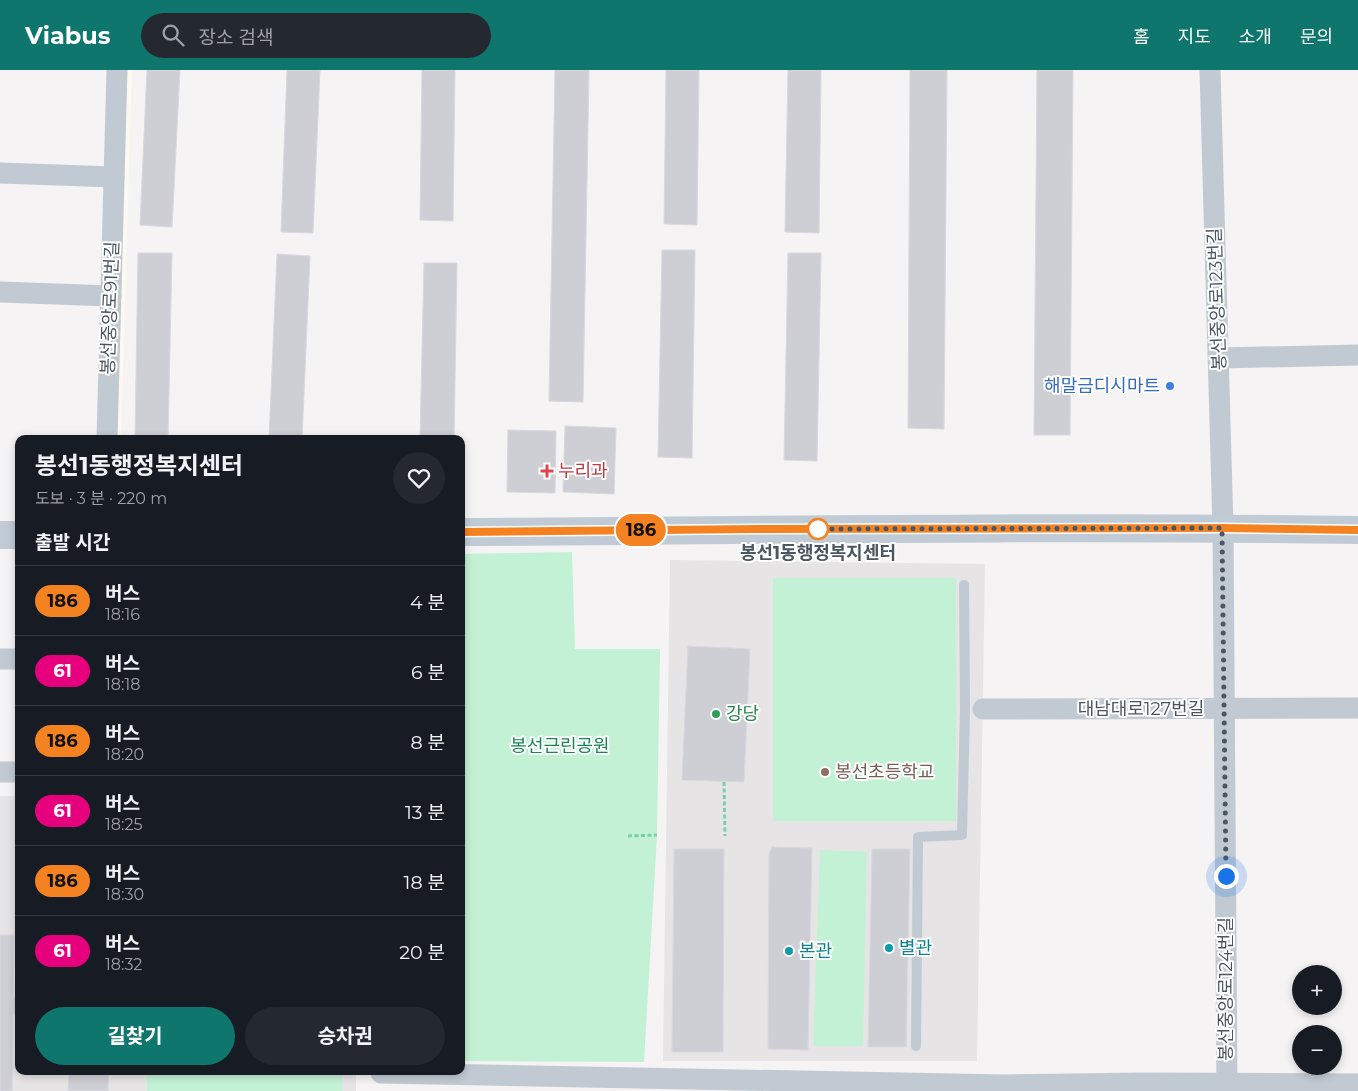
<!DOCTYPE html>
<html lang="ko">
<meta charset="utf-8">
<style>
:root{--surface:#171b24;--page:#242831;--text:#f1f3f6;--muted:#9ea1a6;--line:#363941;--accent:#0f766e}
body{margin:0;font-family:Montserrat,"Noto Sans KR",sans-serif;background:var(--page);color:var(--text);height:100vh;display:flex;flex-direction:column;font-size:19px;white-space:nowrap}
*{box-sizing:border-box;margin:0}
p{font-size:16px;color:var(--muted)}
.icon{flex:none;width:28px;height:28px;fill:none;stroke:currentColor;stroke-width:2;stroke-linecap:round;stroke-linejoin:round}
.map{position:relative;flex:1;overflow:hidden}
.sheet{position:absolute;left:15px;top:365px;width:450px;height:640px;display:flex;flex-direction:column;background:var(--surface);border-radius:10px;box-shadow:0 2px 8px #0003}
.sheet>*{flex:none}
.badge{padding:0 10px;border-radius:16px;font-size:18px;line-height:32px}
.controls{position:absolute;left:1292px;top:895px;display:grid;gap:10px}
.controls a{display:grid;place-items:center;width:50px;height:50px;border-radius:50%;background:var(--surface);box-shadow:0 2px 8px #0003;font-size:25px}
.you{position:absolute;width:25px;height:25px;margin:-12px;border:4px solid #fff;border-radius:50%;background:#1a73e8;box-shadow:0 0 0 8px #1a73e833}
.map>.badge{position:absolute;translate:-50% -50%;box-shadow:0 0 0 2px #fff}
h2{padding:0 20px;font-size:19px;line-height:45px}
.round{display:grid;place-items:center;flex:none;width:52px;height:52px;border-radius:26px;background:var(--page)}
.head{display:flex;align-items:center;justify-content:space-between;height:85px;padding:0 20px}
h1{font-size:24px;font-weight:700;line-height:38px}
.button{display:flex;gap:10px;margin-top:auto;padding:10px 20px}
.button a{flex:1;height:58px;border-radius:30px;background:var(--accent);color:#fff;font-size:20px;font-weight:700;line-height:58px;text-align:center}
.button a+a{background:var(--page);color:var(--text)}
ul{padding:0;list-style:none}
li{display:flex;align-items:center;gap:15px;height:70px;padding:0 20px;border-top:1px solid var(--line)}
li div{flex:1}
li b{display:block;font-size:19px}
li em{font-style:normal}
li .badge{min-width:55px;font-weight:700;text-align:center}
header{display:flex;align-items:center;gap:30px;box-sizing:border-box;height:70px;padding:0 25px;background:var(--accent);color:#fff}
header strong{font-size:24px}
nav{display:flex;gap:28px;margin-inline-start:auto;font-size:18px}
.search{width:350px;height:45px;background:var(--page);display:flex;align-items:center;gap:12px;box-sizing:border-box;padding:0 18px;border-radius:28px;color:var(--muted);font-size:19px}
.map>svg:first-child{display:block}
</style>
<header>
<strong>Viabus</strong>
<div class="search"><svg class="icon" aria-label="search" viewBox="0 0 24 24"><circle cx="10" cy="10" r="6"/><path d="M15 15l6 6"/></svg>장소 검색</div>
<nav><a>홈</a><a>지도</a><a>소개</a><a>문의</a></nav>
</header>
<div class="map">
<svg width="1358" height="1021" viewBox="0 0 1358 1021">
<rect width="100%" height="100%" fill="#f5f3f3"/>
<polygon fill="#fdf9ef" points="112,0 132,0 121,369 97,369"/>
<g fill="#e6e4e5">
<polygon points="670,490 985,494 977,991 663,991"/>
<polygon points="0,726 19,726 19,1001 356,1001 356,1021 0,1021"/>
</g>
<g fill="#c3f1d5">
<polygon points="572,482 575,579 660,579 657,765 644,992 461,991 461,484"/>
<rect x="773" y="508" width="183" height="243"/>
<polygon points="820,780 867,782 863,976 813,976"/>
<rect x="147" y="1001" width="195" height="20"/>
</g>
<g fill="#cdcfd5" stroke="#d7d9de">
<polygon points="147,0 180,0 172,157 140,155"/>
<polygon points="287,0 320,0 313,163 281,162"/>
<polygon points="422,0 455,0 453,151 420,150"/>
<polygon points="555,0 589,0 583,332 549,331"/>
<polygon points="666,0 699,0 697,155 664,154"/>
<polygon points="788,0 821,0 819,163 785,162"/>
<polygon points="910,0 947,0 944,359 908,358"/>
<polygon points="1037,0 1073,0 1070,365 1034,365"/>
<polygon points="662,180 695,180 692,388 658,387"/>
<polygon points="138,183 172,183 168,369 135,369"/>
<polygon points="788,183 821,183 817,391 784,390"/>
<polygon points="277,184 310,186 302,369 269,369"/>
<polygon points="424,193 457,193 454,369 420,369"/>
<polygon points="565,356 616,358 614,424 563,422"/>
<polygon points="508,360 556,361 555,423 507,422"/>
<polygon points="688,576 750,579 744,712 682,710"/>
<polygon points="772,777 812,778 808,980 768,979 769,784"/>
<polygon points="674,779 724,779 723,982 672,982"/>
<polygon points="872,779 910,779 906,977 868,977"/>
<polygon points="0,865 14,865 12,1021 0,1021"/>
<polygon points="13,927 19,927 19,945 14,945"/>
<polygon points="69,1001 109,1001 108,1021 68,1021"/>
</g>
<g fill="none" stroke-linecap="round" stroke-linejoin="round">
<g stroke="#7ad0a6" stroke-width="3" stroke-dasharray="4 2.5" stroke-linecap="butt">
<polyline points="724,712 725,766"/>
<polyline points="628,766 657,765"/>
</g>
<polyline stroke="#c1cad2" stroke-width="10" points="916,976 918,767 962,765 965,639 964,515"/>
<g stroke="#c1cad2" stroke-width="21">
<polyline points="1210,0 1223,458 1227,1021"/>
<polyline points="0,103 114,107"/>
<polyline points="0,222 111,226"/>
<polyline points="1219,288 1358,285"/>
<polyline points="107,369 117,0"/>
<polyline points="0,589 19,589"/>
<polyline points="983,639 1358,638"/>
<polyline points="0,702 19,702"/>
<polyline points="381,1003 1004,1015 1142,1013 1358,1014"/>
</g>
<g stroke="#c1cbd6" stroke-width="28">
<path d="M461,462C760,460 1059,456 1358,460"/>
<polyline points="0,465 19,465"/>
</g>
</g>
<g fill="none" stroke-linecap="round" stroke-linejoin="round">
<defs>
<polyline id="line" points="461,462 758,459 1222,458 1358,460"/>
</defs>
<use href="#line" stroke="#fff" stroke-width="11"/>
<use href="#line" stroke="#f58220" stroke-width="8"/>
<polyline stroke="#4a5661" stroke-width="5" stroke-dasharray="0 9" points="818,459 816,459 1222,458 1226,806"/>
</g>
<circle fill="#3f7fe0" stroke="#fff" stroke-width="2" cx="1170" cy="316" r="5"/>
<path fill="#e0444e" stroke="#fff" stroke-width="2" d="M544.5 393.5h5v5h5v5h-5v5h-5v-5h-5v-5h5z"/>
<circle fill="#fff" stroke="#f58220" stroke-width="2.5" cx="818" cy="459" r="10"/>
<circle fill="#2e9e5b" stroke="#fff" stroke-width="2" cx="716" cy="644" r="5"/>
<circle fill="#8d6e63" stroke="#fff" stroke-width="2" cx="825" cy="702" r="5"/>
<g fill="#0f9aa8" stroke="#fff" stroke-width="2">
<circle cx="889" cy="878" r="5"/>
<circle cx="789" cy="881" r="5"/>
</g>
<g text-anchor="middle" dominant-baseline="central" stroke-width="4" stroke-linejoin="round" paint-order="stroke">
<g font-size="18" fill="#4a5661" stroke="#fff">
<text transform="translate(1217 229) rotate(-92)">봉선중앙로123번길</text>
<text transform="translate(110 238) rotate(-88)">봉선중앙로91번길</text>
<text x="1141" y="639">대남대로127번길</text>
<text transform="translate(1226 919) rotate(-90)">봉선중앙로124번길</text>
</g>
<g font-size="18" fill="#366cbe" stroke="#fff" text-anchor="end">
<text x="1160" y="316">해말금디시마트</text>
</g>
<g font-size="18" fill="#be3a42" stroke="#fff" text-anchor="start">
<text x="558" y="401">누리과</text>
</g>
<g font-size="18" font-weight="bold" fill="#4a5661" stroke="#fff">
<text x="818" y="483">봉선1동행정복지센터</text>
</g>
<g font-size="18" fill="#27864d" stroke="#fff" text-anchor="start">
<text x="726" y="644">강당</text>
</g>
<g font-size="18" fill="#17864f" stroke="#fff">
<text x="560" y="676">봉선근린공원</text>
</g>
<g font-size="18" fill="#785e54" stroke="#fff" text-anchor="start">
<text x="835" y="702">봉선초등학교</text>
</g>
<g font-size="18" fill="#0d838f" stroke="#fff" text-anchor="start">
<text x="899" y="878">별관</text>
<text x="799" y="881">본관</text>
</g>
</g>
</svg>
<div class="controls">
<a>+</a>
<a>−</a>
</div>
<div class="you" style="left:1226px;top:806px"></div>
<b class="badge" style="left:641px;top:460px;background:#f58220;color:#111">186</b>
<section class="sheet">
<div class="head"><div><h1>봉선1동행정복지센터</h1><p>도보 · 3 분 · 220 m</p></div><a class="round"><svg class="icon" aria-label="heart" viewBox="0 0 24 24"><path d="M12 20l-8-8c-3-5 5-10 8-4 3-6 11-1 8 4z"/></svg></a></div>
<h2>출발 시간</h2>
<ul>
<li><span class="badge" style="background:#f58220;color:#111">186</span><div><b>버스</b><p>18:16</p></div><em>4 분</em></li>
<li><span class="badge" style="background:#e6007e;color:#fff">61</span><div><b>버스</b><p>18:18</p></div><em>6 분</em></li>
<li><span class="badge" style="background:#f58220;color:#111">186</span><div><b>버스</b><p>18:20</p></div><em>8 분</em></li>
<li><span class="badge" style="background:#e6007e;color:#fff">61</span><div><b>버스</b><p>18:25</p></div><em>13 분</em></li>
<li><span class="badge" style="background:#f58220;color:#111">186</span><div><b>버스</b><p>18:30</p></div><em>18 분</em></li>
<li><span class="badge" style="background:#e6007e;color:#fff">61</span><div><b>버스</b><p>18:32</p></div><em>20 분</em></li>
</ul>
<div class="button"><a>길찾기</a><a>승차권</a></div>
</section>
</div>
